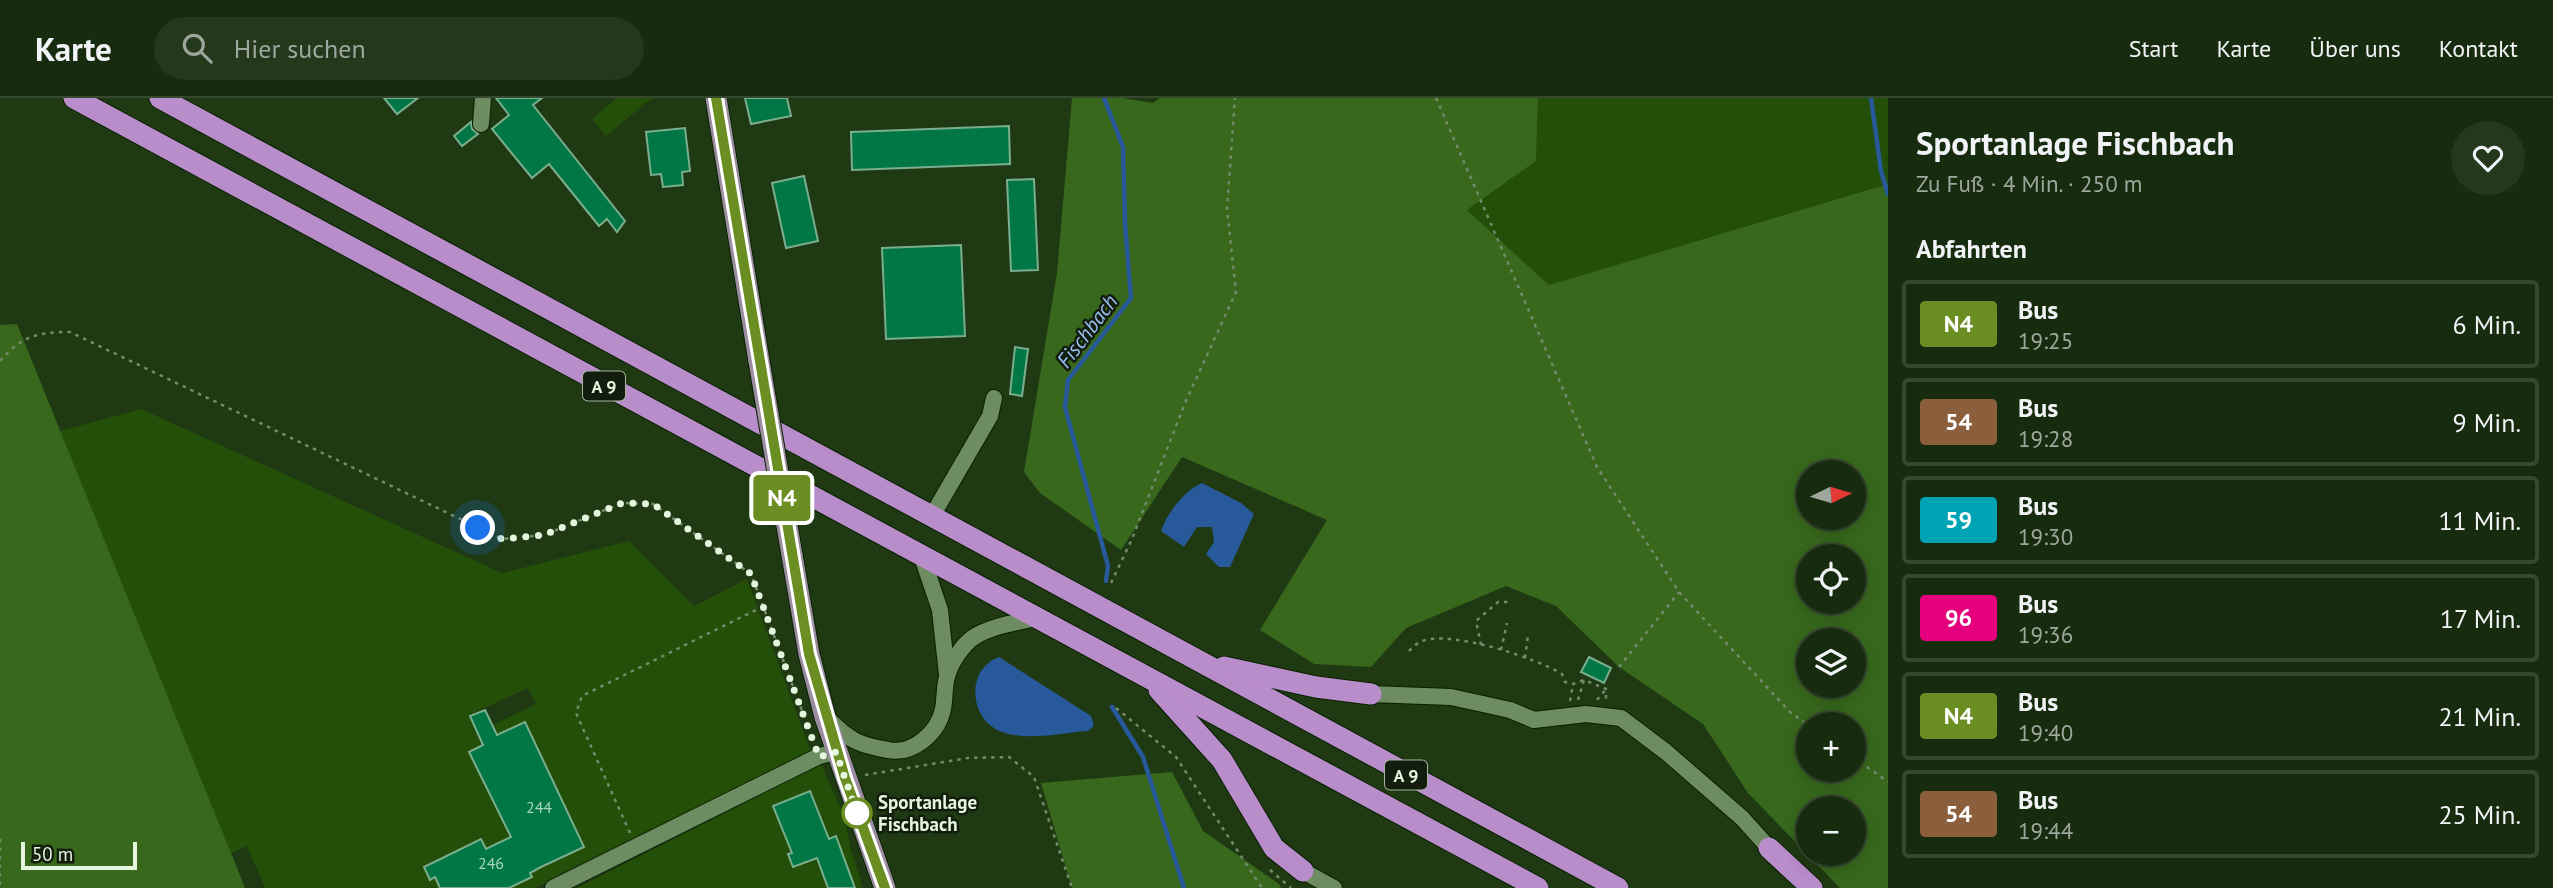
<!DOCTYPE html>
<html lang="de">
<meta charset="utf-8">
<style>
:root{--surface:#172c0e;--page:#24381c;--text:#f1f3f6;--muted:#9ea79e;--line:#36482e}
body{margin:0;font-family:"PT Sans",sans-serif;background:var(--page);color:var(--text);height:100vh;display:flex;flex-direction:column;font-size:26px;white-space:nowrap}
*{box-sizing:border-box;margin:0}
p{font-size:23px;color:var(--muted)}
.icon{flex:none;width:38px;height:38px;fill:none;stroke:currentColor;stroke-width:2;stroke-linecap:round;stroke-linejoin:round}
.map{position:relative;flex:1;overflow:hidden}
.drawer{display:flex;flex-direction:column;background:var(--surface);width:665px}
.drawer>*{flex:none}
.badge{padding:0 14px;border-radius:5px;font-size:24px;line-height:46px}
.needle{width:46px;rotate:85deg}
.controls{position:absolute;left:1796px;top:362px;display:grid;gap:14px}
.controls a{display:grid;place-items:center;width:70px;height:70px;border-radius:50%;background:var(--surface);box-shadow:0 4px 18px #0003,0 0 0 2px var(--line);font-size:35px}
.scale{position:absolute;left:21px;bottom:18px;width:116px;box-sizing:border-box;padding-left:7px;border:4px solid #e5f5de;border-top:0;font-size:19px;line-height:24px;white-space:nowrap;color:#e5f5de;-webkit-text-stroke:5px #121d0d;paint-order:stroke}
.you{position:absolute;width:35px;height:35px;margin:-18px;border:5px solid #fff;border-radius:50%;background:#1a73e8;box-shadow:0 0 0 10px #1a73e833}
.map>.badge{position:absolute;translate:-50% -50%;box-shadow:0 0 0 4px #fff}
h2{padding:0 28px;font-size:26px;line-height:63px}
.round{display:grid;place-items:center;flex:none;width:74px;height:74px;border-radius:37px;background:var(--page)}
.head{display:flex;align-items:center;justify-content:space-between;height:119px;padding:0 28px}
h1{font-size:33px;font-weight:700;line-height:52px}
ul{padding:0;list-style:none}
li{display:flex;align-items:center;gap:21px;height:88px;margin:0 14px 10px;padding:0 14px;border:4px solid var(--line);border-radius:7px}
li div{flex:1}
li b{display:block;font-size:26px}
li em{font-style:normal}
li .badge{min-width:77px;font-weight:700;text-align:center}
header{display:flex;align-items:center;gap:42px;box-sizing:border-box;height:98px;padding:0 35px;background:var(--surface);border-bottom:2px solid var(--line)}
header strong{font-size:33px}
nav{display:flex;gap:38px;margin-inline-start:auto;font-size:24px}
.search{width:490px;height:63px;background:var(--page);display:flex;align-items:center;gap:18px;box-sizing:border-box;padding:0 24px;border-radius:38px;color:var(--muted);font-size:26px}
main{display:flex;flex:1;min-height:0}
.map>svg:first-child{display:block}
</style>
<header>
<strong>Karte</strong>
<div class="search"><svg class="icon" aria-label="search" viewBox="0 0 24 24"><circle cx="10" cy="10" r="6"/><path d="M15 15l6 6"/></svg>Hier suchen</div>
<nav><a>Start</a><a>Karte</a><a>Über uns</a><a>Kontakt</a></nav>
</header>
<main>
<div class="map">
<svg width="1888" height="790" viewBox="0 0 1888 790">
<rect width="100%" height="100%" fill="#1f3a13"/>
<g fill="#244f09" fill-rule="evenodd">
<polygon points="617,0 652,0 606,38 592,21"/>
<polygon points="1538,0 1888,0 1888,86 1549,187 1467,112 1536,63"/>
<path d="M141,311L502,475L629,443L694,508L747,481L811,654L535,790H265L247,748L231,755L60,333ZM528,590L536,606L476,635L469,617Z"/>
<polygon points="821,666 845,720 850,749 863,790 577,790"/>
</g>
<g fill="#37681c" fill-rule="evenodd">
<path d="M1072,0H1123L1153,5L1160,0H1538L1536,63L1467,112L1549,187L1888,86V790H1840L1748,695L1703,626L1619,569L1556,508L1506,488L1406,530L1371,569L1314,566L1260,532L1327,422L1182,359L1121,452L1040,395L1024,374L1057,175ZM1808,374H1853V420H1808ZM1808,458H1853V504H1808ZM1808,542H1853V588H1808ZM1808,626H1853V672H1808ZM1808,710H1853V756H1808Z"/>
<polygon points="17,226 231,755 245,790 0,790 0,227"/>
<polygon points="1172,674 1203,733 1279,786 1281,790 1072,790 1041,685"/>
</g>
<g fill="#28599b">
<path d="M1202,385L1241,405L1254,416L1230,469H1219L1206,456L1214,444L1212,429H1197L1184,449L1161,433C1167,415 1185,392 1202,385Z"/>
<path d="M999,559L1091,618L1094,628L1088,633C1062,635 1027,643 1002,634C968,621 966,571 999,559Z"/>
</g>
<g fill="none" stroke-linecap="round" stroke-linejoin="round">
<g stroke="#28599b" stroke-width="4.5">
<polyline points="1104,0 1123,49 1125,125 1131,200 1068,282 1065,309 1108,468 1106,483"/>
<polyline points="1871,0 1881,73 1888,96"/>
<polyline points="1112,609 1143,659 1184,790"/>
</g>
</g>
<g fill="#017746" stroke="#7bae8e" stroke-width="2">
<polygon points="384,0 418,0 397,16"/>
<polygon points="496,0 542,0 533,7 625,123 617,134 607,121 599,128 549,66 532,80 492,31 509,17"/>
<polygon points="745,0 787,0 791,18 751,26"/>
<polygon points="471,24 472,31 478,36 462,48 454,38"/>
<polygon points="1009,28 1010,66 852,72 851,34"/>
<polygon points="685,30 690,73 682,74 683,87 663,89 661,76 651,77 646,34"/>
<polygon points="804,78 818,143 786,150 772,85"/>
<polygon points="1034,81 1038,172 1011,173 1007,82"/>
<polygon points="961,147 965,238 886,241 882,150"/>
<polygon points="1015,249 1028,251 1022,298 1010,296"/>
<polygon points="1589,559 1611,570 1604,585 1581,574"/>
<polygon points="485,612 497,637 525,624 584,749 541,769 530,775 532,779 509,790 440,790 435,779 430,782 424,769 481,741 486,751 511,739 469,654 483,647 470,618"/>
<polygon points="810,693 829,741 836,738 855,790 828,790 817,760 793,769 788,756 792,755 773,708"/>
</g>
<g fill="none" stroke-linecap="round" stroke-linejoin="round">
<defs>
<g id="minor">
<polyline points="481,26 483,0"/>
<polyline points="932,418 990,318 994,300"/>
<polyline points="922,459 940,512 947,577"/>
<polyline points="1371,596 1451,599 1510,612 1534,622 1586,616 1621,620 1666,654 1742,720 1769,750"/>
<path d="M828,621C849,642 858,647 888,652C913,657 938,635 943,611C945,601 944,589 947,579C950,566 962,547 974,539C990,528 1016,525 1035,520"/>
<polyline points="1303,773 1334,790"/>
<polyline points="553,790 819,658 836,654"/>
</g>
<g id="major">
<polyline points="716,0 759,263"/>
<polyline points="792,457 809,556 825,619 885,790"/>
</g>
<g id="highway">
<polyline points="74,0 1538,790"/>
<polyline points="160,0 1618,790"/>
<polyline points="1224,569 1316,589 1371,596"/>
<polyline points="1159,592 1222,662 1274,750 1303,773"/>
<polyline points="1769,750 1812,790"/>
</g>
</defs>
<use href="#minor" stroke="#072000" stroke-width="18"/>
<use href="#major" stroke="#072000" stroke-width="23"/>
<use href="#highway" stroke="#072000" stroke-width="23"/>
<g stroke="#748a6a" stroke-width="2.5" stroke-dasharray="3.5 5" stroke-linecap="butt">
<polyline points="1436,0 1597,369 1679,494 1790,614 1808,627"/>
<path d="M0,263C22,238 37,234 70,234L502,441L544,437L622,405L653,406L751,476L807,626"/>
<polyline points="1111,485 1132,441 1185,305 1236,194 1227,111 1235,0"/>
<polyline points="1481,547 1476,523 1498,504 1509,504"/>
<polyline points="1501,552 1507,525"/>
<path d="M1409,553C1413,549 1417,545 1422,543C1451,532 1536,560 1562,576L1565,584L1573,586L1584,582L1606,591V604"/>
<polyline points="1525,560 1528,537"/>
<polyline points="1619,569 1679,494"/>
<polyline points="1578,602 1584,582"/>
<polyline points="1597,602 1606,591"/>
<polyline points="1570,603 1573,586"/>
<polyline points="1116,610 1176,659 1262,790"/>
<polyline points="1853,659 1888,684"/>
<polyline points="865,677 968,660 1009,659 1034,679 1072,790"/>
<polyline points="630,735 576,615 582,598 762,509"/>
<polyline points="0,741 0,790"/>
<polyline points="1270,772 1291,790"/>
</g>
<use href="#minor" stroke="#6e8c62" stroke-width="16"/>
<use href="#major" stroke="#9b8ca0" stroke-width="21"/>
<use href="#highway" stroke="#b98cca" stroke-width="21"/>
<defs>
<polyline id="major-bridge" points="759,263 792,457"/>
</defs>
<use href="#major-bridge" stroke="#072000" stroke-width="23" stroke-linecap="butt"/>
<use href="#major-bridge" stroke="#9b8ca0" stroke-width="21"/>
</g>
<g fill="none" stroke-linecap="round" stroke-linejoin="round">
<defs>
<polyline id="line" points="716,0 809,556 845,680 885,790"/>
</defs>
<use href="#line" stroke="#fff" stroke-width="16"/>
<use href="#line" stroke="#6b8e23" stroke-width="10"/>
<polyline stroke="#e5f5de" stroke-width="7" stroke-dasharray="0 12.6" points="478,430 502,441 544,437 622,405 653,406 751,476 819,659 836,654 857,715"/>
</g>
<circle fill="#fff" stroke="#6b8e23" stroke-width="3.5" cx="857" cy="715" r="14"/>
<g text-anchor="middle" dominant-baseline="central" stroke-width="5" stroke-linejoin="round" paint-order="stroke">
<g font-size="16" fill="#acd6b8">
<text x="539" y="709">244</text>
<text x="491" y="765">246</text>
</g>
<g fill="#121d0d" stroke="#a6b49f" stroke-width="2">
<rect x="583" y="273.5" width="42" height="29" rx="5"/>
<rect x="1385" y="662.5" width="42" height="29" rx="5"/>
</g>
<g font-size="18" font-weight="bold" fill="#e5f5de">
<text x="604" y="288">A 9</text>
<text x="1406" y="677">A 9</text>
</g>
<g font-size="19" font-weight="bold" fill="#e5f5de" stroke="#121d0d" text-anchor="start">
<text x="878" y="704">Sportanlage<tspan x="878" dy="22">Fischbach</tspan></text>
</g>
<g font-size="21" font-style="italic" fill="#99c1f8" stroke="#121d0d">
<text transform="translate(1087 233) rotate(-53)">Fischbach</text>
</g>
</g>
</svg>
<div class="controls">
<a><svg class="needle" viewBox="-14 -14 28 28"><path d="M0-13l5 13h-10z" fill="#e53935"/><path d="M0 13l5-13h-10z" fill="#9ea79e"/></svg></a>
<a><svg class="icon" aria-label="locate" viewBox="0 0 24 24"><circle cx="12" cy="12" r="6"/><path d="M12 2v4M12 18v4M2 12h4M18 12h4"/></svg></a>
<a><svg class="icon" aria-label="layers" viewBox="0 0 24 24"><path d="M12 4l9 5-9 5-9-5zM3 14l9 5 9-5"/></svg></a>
<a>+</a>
<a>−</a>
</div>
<div class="scale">50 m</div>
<div class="you" style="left:478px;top:430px"></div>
<b class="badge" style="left:782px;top:400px;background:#6b8e23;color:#fff">N4</b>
</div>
<section class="drawer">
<div class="head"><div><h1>Sportanlage Fischbach</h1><p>Zu Fuß · 4 Min. · 250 m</p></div><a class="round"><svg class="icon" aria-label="heart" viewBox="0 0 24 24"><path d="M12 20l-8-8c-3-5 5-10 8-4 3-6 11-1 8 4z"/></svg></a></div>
<h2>Abfahrten</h2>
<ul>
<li><span class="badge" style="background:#6b8e23;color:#fff">N4</span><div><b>Bus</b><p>19:25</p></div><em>6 Min.</em></li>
<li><span class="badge" style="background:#8b5e3c;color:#fff">54</span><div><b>Bus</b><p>19:28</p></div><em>9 Min.</em></li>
<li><span class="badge" style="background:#00a3b4;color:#fff">59</span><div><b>Bus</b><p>19:30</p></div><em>11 Min.</em></li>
<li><span class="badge" style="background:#e6007e;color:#fff">96</span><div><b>Bus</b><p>19:36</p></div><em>17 Min.</em></li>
<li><span class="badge" style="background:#6b8e23;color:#fff">N4</span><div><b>Bus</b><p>19:40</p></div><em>21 Min.</em></li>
<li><span class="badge" style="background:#8b5e3c;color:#fff">54</span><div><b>Bus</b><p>19:44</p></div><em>25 Min.</em></li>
</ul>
</section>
</main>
